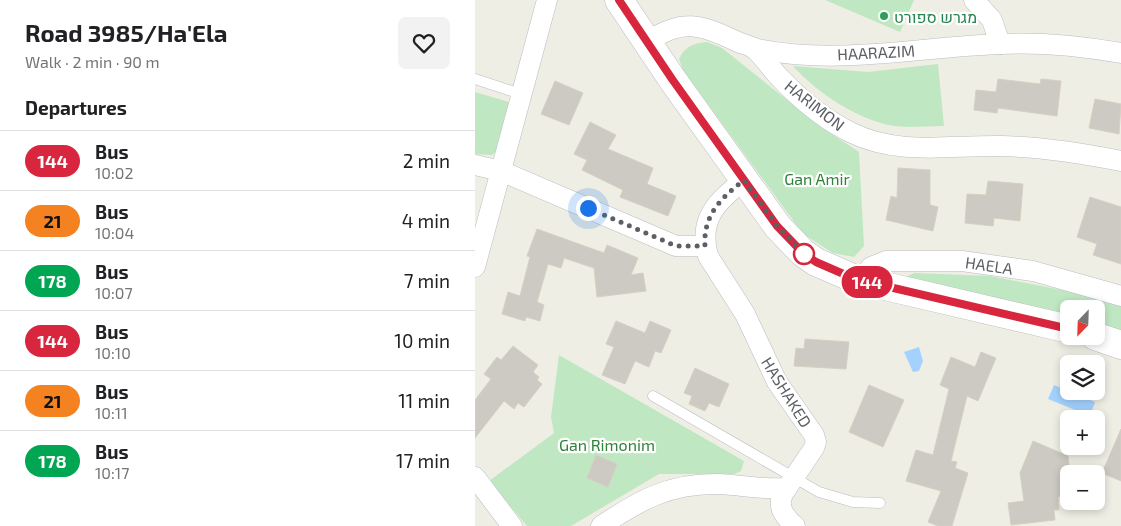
<!DOCTYPE html>
<meta charset="utf-8">
<style>
:root{--surface:#fff;--page:#f2f2f2;--text:#202124;--muted:#757577;--line:#e0e0e0}
body{margin:0;font-family:"Exo 2",Heebo,sans-serif;background:var(--page);color:var(--text);height:100vh;display:flex;flex-direction:column;font-size:19px;white-space:nowrap}
*{box-sizing:border-box;margin:0}
p{font-size:16px;color:var(--muted)}
.icon{flex:none;width:28px;height:28px;fill:none;stroke:currentColor;stroke-width:2;stroke-linecap:round;stroke-linejoin:round}
.map{position:relative;flex:1;overflow:hidden}
.drawer{display:flex;flex-direction:column;background:var(--surface);width:475px}
.drawer>*{flex:none}
.badge{padding:0 10px;border-radius:16px;font-size:18px;line-height:32px}
.needle{width:32px;rotate:203deg}
.tools{position:absolute;left:585px;top:300px;display:grid;gap:10px}
.tools a{display:grid;place-items:center;width:45px;height:45px;border-radius:8px;background:var(--surface);box-shadow:0 2px 8px #0003;font-size:25px}
.you{position:absolute;width:25px;height:25px;margin:-12px;border:4px solid #fff;border-radius:50%;background:#1a73e8;box-shadow:0 0 0 8px #1a73e833}
.map>.badge{position:absolute;translate:-50% -50%;box-shadow:0 0 0 2px #fff}
h2{padding:0 25px;font-size:19px;line-height:45px}
.round{display:grid;place-items:center;flex:none;width:52px;height:52px;border-radius:8px;background:var(--page)}
.summary{display:flex;align-items:center;justify-content:space-between;height:85px;padding:0 25px}
h1{font-size:24px;font-weight:700;line-height:38px}
ul{padding:0;list-style:none}
li{display:flex;align-items:center;gap:15px;height:60px;padding:0 25px;border-top:1px solid var(--line)}
li div{flex:1}
li b{display:block;font-size:19px}
li em{font-style:normal}
li .badge{min-width:55px;font-weight:700;text-align:center}
main{display:flex;flex:1;min-height:0}
.map>svg:first-child{display:block}
</style>
<main>
<section class="drawer">
<div class="summary"><div><h1>Road 3985/Ha'Ela</h1><p>Walk · 2 min · 90 m</p></div><a class="round"><svg class="icon" aria-label="heart" viewBox="0 0 24 24"><path d="M12 20l-8-8c-3-5 5-10 8-4 3-6 11-1 8 4z"/></svg></a></div>
<h2>Departures</h2>
<ul>
<li><span class="badge" style="background:#d7263d;color:#fff">144</span><div><b>Bus</b><p>10:02</p></div><em>2 min</em></li>
<li><span class="badge" style="background:#f58220;color:#111">21</span><div><b>Bus</b><p>10:04</p></div><em>4 min</em></li>
<li><span class="badge" style="background:#00a651;color:#fff">178</span><div><b>Bus</b><p>10:07</p></div><em>7 min</em></li>
<li><span class="badge" style="background:#d7263d;color:#fff">144</span><div><b>Bus</b><p>10:10</p></div><em>10 min</em></li>
<li><span class="badge" style="background:#f58220;color:#111">21</span><div><b>Bus</b><p>10:11</p></div><em>11 min</em></li>
<li><span class="badge" style="background:#00a651;color:#fff">178</span><div><b>Bus</b><p>10:17</p></div><em>17 min</em></li>
</ul>
</section>
<div class="map">
<svg width="646" height="526" viewBox="0 0 646 526">
<rect width="100%" height="100%" fill="#efeee4"/>
<g fill="#bfe8c2">
<polygon points="350,0 439,0 425,32"/>
<path d="M232,42L247,48L346,127L384,152L389,246L379,257L358,253L328,234L208,70L204,59C210,46 219,43 232,42Z"/>
<path d="M463,64L469,126C453,126 435,128 419,126C383,120 342,93 318,66L393,72Z"/>
<polygon points="0,92 34,102 22,151 17,155 0,154"/>
<polygon points="439,273 515,276 597,292 646,306 646,333 621,325 621,309 594,309 594,319 431,277"/>
<polygon points="84,355 269,461 266,471 260,474 184,474 96,526 52,526 14,481 79,433 76,417"/>
</g>
<g fill="#a4d2ff">
<polygon points="444,347 448,361 444,371 438,372 429,352"/>
<polygon points="579,385 620,402 615,416 573,399"/>
</g>
<g fill="#cccac3" stroke="#d5d0c2">
<polygon points="523,79 565,84 566,79 586,81 582,116 523,108 522,113 499,110 501,90 521,92"/>
<polygon points="80,81 108,93 94,125 66,114"/>
<polygon points="620,99 646,104 644,134 614,128"/>
<polygon points="115,122 141,135 133,149 178,168 172,184 201,196 193,216 145,197 148,190 107,170 112,160 99,154"/>
<polygon points="423,168 455,170 455,205 463,207 458,231 411,220 416,196 422,198"/>
<polygon points="513,181 548,184 545,221 519,218 518,226 490,223 492,194 511,195"/>
<polygon points="615,197 646,207 646,264 618,255 622,244 602,237"/>
<polygon points="62,229 129,253 132,245 163,258 156,275 168,273 171,291 122,297 119,268 89,258 86,268 73,264 62,302 69,305 65,321 51,317 50,321 27,314 33,292 45,296 55,257 52,256"/>
<polygon points="141,321 170,333 175,321 196,330 186,353 180,351 174,367 160,361 150,384 127,375 139,347 131,344"/>
<polygon points="330,339 374,342 371,369 319,366 321,348 329,349"/>
<polygon points="38,346 63,365 58,372 64,377 62,380 67,384 49,407 43,403 39,409 29,401 0,438 0,400 16,379 9,374 22,357 26,360"/>
<polygon points="506,352 521,358 503,401 492,396 476,461 482,462 480,468 493,473 477,526 463,526 453,522 466,491 431,481 441,450 458,455 474,389 465,385 476,357 500,367"/>
<polygon points="220,368 254,384 244,407 234,403 230,411 214,404 217,396 209,393"/>
<polygon points="394,385 429,400 408,447 374,432"/>
<polygon points="599,391 620,391 617,399"/>
<polygon points="646,429 646,481 627,473"/>
<polygon points="558,441 593,456 595,474 594,483 590,483 591,496 583,497 584,510 579,510 580,520 536,525 533,503 549,501 545,473"/>
<polygon points="121,455 142,464 133,487 112,478"/>
</g>
<g fill="none" stroke-linecap="round" stroke-linejoin="round">
<defs>
<g id="service">
<polyline points="0,79 46,94"/>
<polyline points="178,396 344,492 378,502 405,503"/>
</g>
<g id="minor">
<polyline points="499,0 517,20 525,44"/>
<path d="M172,42C207,18 226,24 263,42C267,44 273,45 277,47C287,54 296,69 305,78C326,100 350,120 377,133C425,156 475,145 526,146C566,147 606,153 646,161"/>
<path d="M278,48C359,66 443,47 525,44C565,42 606,46 646,53"/>
<polyline points="0,165 26,171 201,246 230,246"/>
<polyline points="0,267 72,0"/>
<polyline points="386,281 396,267 411,261 487,261 558,271 646,296"/>
<polyline points="0,477 37,526"/>
<path d="M312,488C300,503 307,515 320,526"/>
<path d="M126,526C165,500 195,483 243,484C267,485 289,490 312,488L339,448L341,442L339,435L302,382L270,314L233,256C223,218 242,202 269,180"/>
</g>
<g id="secondary">
<polyline points="144,0 197,79 303,227 328,253 341,262 380,279 594,329"/>
<polyline points="620,336 646,345"/>
</g>
</defs>
<use href="#service" stroke="#b9bcc1" stroke-width="11"/>
<use href="#minor" stroke="#b9bcc1" stroke-width="21"/>
<use href="#secondary" stroke="#b9bdc3" stroke-width="29"/>
<use href="#service" stroke="#fff" stroke-width="10"/>
<use href="#minor" stroke="#fff" stroke-width="20"/>
<use href="#secondary" stroke="#fff" stroke-width="28"/>
</g>
<g fill="none" stroke-linecap="round" stroke-linejoin="round">
<defs>
<polyline id="line" points="144,0 197,79 302,226 328,253 341,262 380,279 594,329"/>
</defs>
<use href="#line" stroke="#fff" stroke-width="11"/>
<use href="#line" stroke="#d7263d" stroke-width="8"/>
<path stroke="#5c6065" stroke-width="5" stroke-dasharray="0 9" d="M113,208L201,246H230C228,215 246,198 269,180L302,226L329,254"/>
</g>
<circle fill="#2e9e5b" stroke="#fff" stroke-width="2" cx="409" cy="16" r="5"/>
<circle fill="#fff" stroke="#d7263d" stroke-width="2.5" cx="329" cy="254" r="10"/>
<g text-anchor="middle" dominant-baseline="central" stroke-width="4.5" stroke-linejoin="round" paint-order="stroke">
<g font-size="16" fill="#27864d" stroke="#fff" text-anchor="start">
<text x="419" y="16">מגרש ספורט</text>
</g>
<g font-size="16" fill="#5c6065" stroke="#fff">
<text transform="translate(401 52) rotate(-3)">HAARAZIM</text>
<text transform="translate(340 105) rotate(38)">HARIMON</text>
<text transform="translate(514 265) rotate(8)">HAELA</text>
<text transform="translate(312 392) rotate(58)">HASHAKED</text>
</g>
<g font-size="16" fill="#2f8238" stroke="#fff">
<text x="342" y="178">Gan Amir</text>
<text x="132" y="444">Gan Rimonim</text>
</g>
</g>
</svg>
<div class="tools">
<a><svg class="needle" viewBox="-14 -14 28 28"><path d="M0-13l5 13h-10z" fill="#e53935"/><path d="M0 13l5-13h-10z" fill="#757577"/></svg></a>
<a><svg class="icon" aria-label="layers" viewBox="0 0 24 24"><path d="M12 4l9 5-9 5-9-5zM3 14l9 5 9-5"/></svg></a>
<a>+</a>
<a>−</a>
</div>
<div class="you" style="left:113px;top:208px"></div>
<b class="badge" style="left:392px;top:282px;background:#d7263d;color:#fff">144</b>
</div>
</main>
